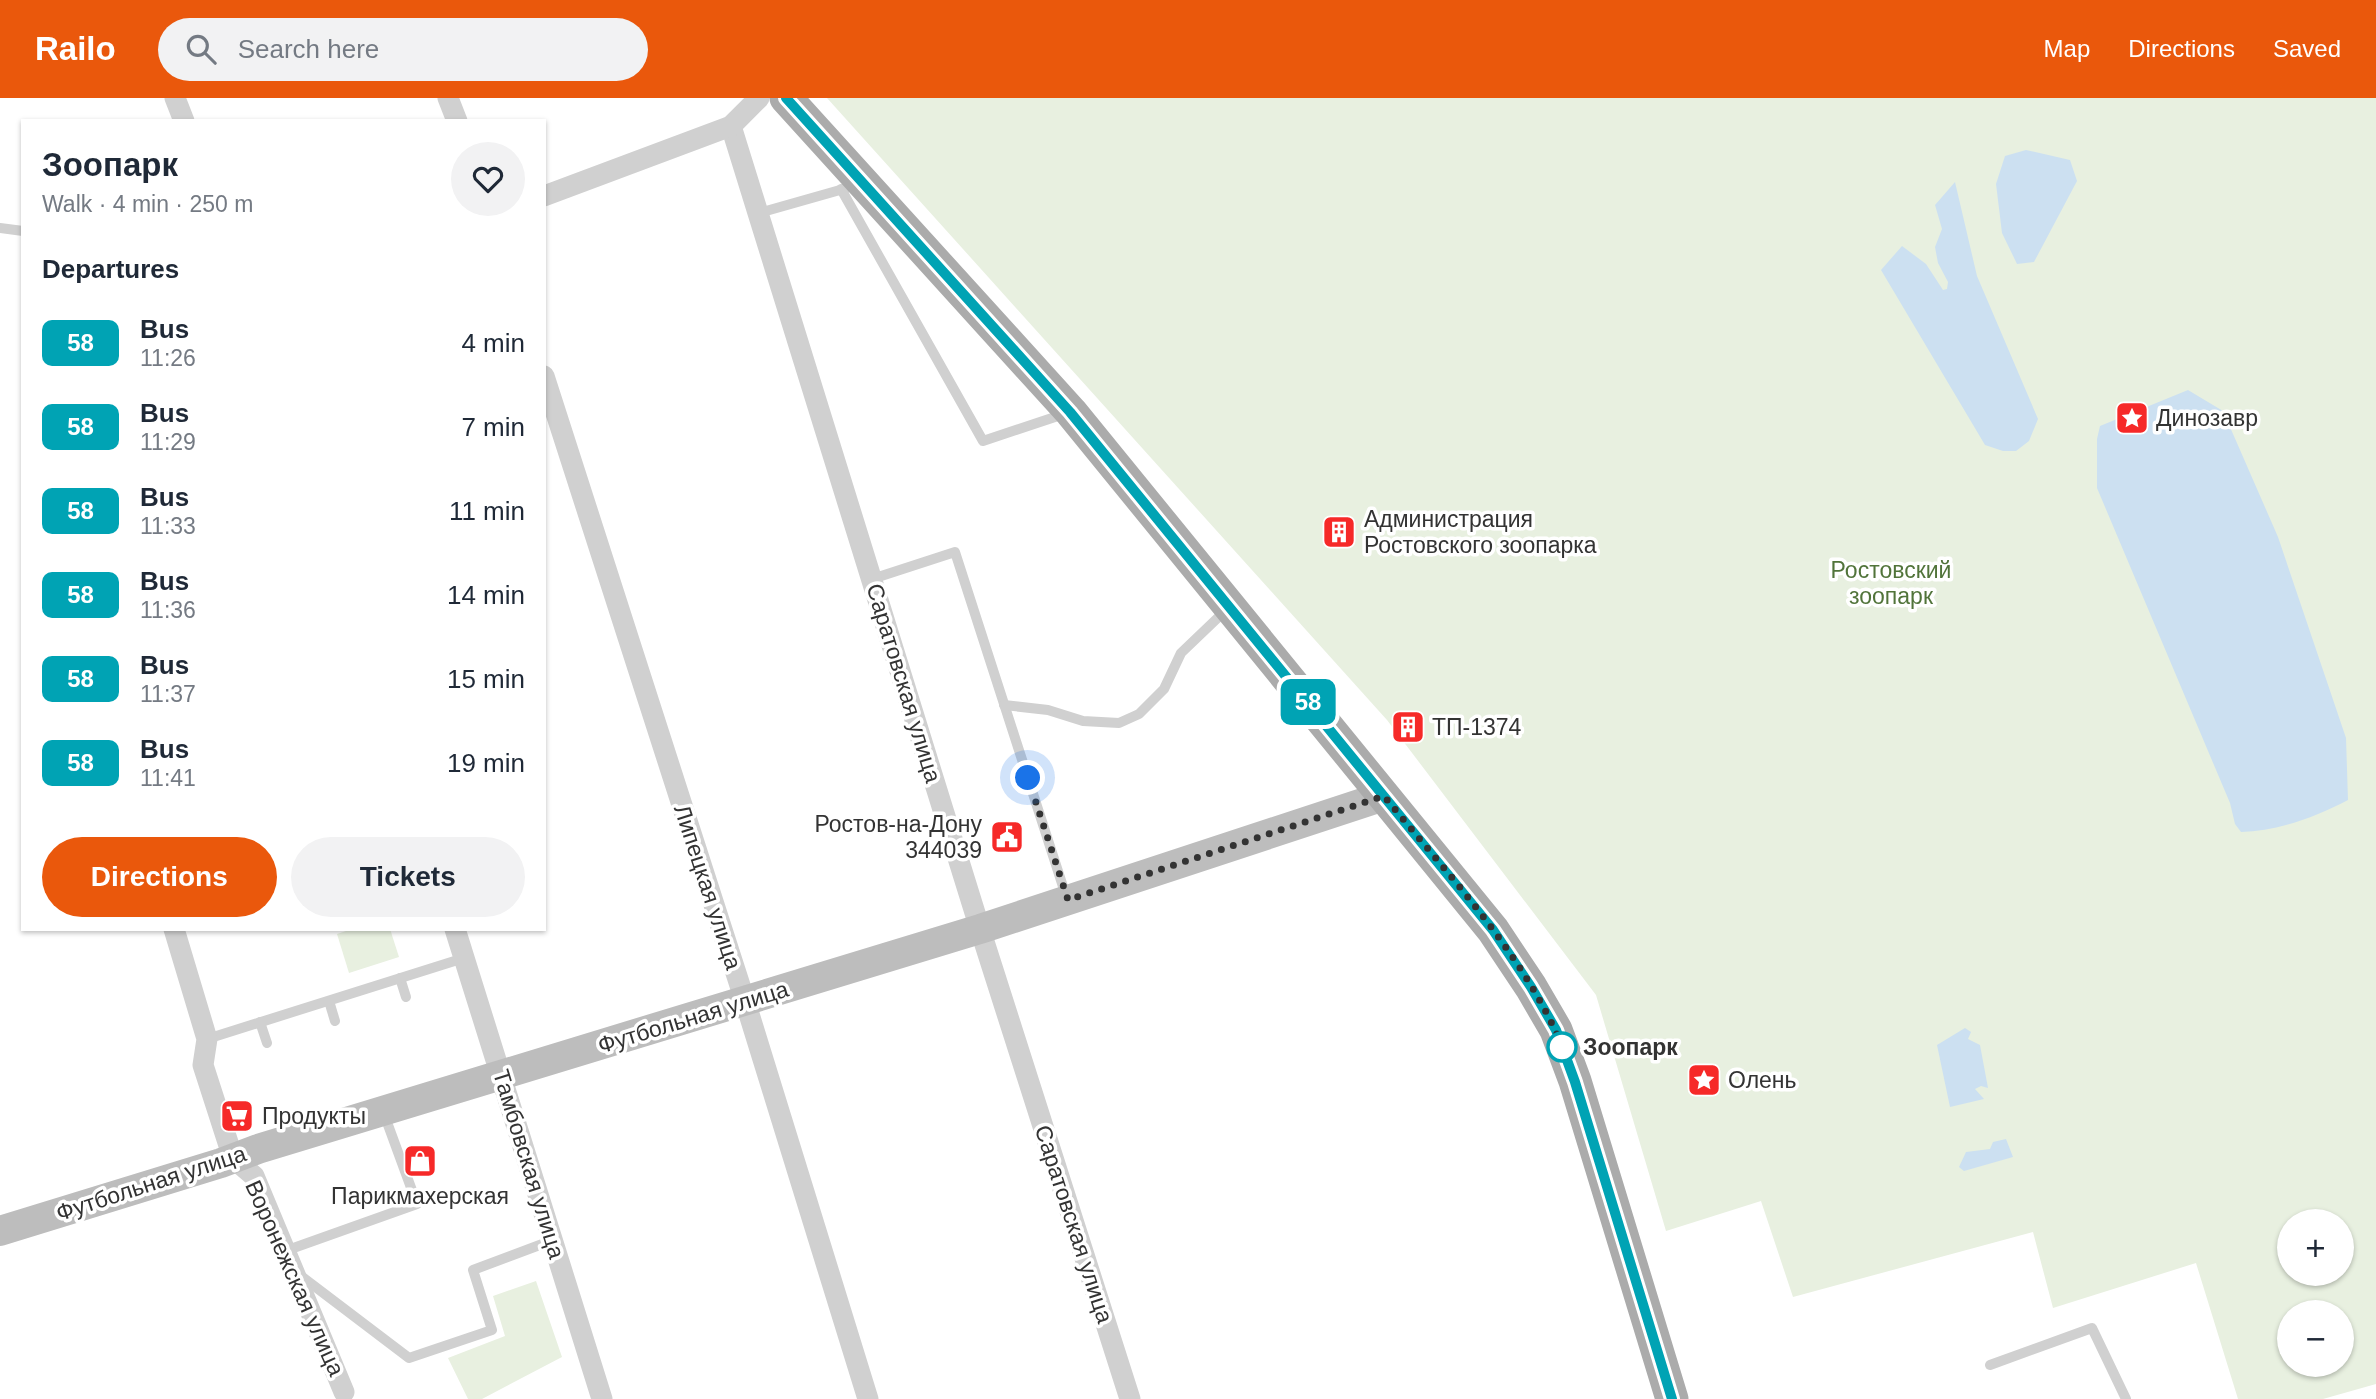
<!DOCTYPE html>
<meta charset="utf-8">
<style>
:root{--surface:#fff;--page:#f2f2f3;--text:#1f2937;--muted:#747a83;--accent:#ea580c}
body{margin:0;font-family:Arial,sans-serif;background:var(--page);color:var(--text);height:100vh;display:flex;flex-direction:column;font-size:26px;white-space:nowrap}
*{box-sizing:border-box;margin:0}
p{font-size:23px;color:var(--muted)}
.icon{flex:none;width:38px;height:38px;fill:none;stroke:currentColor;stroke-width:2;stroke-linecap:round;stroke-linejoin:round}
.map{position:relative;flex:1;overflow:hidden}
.sheet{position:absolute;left:21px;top:21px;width:525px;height:812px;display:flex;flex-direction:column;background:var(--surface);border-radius:0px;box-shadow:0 2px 5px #0004}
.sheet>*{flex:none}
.badge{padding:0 14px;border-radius:10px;font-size:24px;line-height:46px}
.fabs{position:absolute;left:2277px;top:1111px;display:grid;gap:14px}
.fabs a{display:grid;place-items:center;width:77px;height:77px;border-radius:50%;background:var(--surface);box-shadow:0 2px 5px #0004;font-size:35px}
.you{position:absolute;width:35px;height:35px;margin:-18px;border:5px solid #fff;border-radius:50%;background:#1a73e8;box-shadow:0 0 0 10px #1a73e833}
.map>.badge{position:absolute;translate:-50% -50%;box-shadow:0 0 0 4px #fff}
h2{padding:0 21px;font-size:26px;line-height:63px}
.round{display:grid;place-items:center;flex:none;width:74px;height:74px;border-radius:37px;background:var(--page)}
.overview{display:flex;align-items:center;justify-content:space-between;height:119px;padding:0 21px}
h1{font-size:33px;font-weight:700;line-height:52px}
.button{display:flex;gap:14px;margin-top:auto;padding:14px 21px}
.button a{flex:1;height:80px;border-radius:42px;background:var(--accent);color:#fff;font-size:28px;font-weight:700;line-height:80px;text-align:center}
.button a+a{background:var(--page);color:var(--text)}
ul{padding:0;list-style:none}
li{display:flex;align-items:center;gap:21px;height:84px;padding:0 21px}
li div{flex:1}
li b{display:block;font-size:26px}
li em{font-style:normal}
li .badge{min-width:77px;font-weight:700;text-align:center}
header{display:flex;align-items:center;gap:42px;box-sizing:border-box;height:98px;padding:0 35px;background:var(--accent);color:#fff}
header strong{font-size:33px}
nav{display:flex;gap:38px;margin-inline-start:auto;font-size:24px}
.search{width:490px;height:63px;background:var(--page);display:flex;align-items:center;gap:18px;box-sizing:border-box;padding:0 24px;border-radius:38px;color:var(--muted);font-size:26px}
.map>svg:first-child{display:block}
</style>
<header>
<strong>Railo</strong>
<div class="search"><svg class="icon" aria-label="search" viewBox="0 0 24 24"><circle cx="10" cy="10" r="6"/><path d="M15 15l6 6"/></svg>Search here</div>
<nav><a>Map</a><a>Directions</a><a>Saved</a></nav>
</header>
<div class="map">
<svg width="2376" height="1301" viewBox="0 0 2376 1301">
<rect width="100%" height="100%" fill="#fff"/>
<g fill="#e8f0e0" fill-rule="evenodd">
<path d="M827,0H2376V1286L2323,1301H2238L2196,1165L2053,1210L2033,1134L1793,1199L1761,1103L1666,1133L1596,897L1387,622ZM2289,1124H2342V1176H2289ZM2289,1214H2342V1267H2289Z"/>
<polygon points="352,831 390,831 399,859 349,875 337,836"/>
<polygon points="536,1183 562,1259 482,1301 468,1301 448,1260 505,1238 493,1198"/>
</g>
<g fill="#cce0f1">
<polygon points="2026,52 2070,62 2077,83 2034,164 2017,166 2002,135 1996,86 2005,58"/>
<polygon points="1955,84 1977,178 2038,321 2029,343 2016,353 2003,353 1985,347 1881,172 1902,148 1926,166 1943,192 1947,191 1948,184 1938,165 1935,149 1942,131 1935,107"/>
<path d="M2188,292L2223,313L2278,439L2346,640L2348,702C2316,719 2278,733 2241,734L2235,726L2230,705L2097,390V341L2100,328Z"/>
<polygon points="1965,930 1971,934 1968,941 1980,947 1988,990 1981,988 1975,991 1984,1001 1950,1009 1937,947"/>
<polygon points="2006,1041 2013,1059 1964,1073 1959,1069 1966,1054 1990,1051 1993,1044"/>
</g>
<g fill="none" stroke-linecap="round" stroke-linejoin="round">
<g stroke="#d0d0d0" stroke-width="10">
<polyline points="841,91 983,343 1064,316"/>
<polyline points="759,115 847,90"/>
<polyline points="0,130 23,133"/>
<polyline points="872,481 955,454 1067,801"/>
<polyline points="1004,607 1048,612 1083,623 1119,625 1139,616 1164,591 1181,555 1227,511"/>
<polyline points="400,880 406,899"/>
<polyline points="329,903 335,923"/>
<polyline points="260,924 267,945"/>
<polyline points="207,941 464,860"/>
<polyline points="285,1153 417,1106 384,1016"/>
<polyline points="301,1178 409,1260 492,1232 473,1172 553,1142"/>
<polyline points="1990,1267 2092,1230 2126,1301"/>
</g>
<g stroke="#d0d0d0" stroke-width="21">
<polyline points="175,0 184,23"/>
<polyline points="448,0 457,23"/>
<polyline points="731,28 980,831 1130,1301"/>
<polyline points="544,98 731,28 759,0"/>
<polyline points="544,278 745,903 868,1301"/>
<polyline points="174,831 207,941 203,967 233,1060 254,1078 344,1294"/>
<polyline points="455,831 602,1301"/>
</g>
<polyline stroke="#bdbdbd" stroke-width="30" points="0,1133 221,1065 258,1051 980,831 1384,698"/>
<polyline stroke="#ababab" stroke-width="33" points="786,0 1071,314 1493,832 1531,889 1556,932 1575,983 1672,1301"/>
</g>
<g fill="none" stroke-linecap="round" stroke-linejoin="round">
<defs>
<polyline id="line" points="786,0 1070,314 1493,832 1531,889 1556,932 1575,984 1672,1301"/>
</defs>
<use href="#line" stroke="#fff" stroke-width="16"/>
<use href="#line" stroke="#00a3b4" stroke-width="10"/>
<path stroke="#333" stroke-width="7" stroke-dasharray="0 12.6" d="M1028,680L1068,802L1384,698C1449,778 1529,861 1566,958L1562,949"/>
</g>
<defs>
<symbol id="sight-square" viewBox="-11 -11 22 22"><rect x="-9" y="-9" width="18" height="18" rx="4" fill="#f62928" stroke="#fff"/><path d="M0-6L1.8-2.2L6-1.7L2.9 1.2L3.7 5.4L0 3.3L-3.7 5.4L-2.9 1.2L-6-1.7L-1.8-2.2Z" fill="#fff"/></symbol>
<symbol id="building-square" viewBox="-11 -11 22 22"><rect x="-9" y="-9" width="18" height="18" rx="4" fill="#f62928" stroke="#fff"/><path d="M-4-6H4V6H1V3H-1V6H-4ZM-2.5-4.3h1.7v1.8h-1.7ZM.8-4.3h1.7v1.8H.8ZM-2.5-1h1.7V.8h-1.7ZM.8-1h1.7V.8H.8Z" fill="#fff"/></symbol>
<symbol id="civic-square" viewBox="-11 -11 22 22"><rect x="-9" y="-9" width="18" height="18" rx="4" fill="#f62928" stroke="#fff"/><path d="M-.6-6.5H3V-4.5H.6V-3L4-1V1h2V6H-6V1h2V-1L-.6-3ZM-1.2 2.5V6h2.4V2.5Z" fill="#fff"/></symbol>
<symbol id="supermarket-square" viewBox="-11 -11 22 22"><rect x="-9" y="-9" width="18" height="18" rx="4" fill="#f62928" stroke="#fff"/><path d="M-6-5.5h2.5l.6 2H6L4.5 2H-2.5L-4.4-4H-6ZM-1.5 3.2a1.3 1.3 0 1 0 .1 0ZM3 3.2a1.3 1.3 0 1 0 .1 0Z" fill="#fff"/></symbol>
<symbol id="shop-square" viewBox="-11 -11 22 22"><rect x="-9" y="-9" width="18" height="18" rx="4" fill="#f62928" stroke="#fff"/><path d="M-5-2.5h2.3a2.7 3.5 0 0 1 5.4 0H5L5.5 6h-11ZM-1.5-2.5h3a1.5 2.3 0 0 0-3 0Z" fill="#fff"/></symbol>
</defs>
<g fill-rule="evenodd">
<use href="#sight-square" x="2113" y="301" width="38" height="38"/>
<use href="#building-square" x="1320" y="415" width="38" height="38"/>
<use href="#building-square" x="1389" y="610" width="38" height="38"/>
<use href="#civic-square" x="988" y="720" width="38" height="38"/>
<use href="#sight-square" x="1685" y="963" width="38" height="38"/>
<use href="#supermarket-square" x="218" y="999" width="38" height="38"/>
<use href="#shop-square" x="401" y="1044" width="38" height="38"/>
</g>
<circle fill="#fff" stroke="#00a3b4" stroke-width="3.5" cx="1562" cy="949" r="14"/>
<g text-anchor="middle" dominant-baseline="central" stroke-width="7" stroke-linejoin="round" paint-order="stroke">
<g font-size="23" fill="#333" stroke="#fff" text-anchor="start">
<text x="2156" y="320">Динозавр</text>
<text x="1364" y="421">Администрация<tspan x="1364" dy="26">Ростовского зоопарка</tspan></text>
<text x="1432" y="629">ТП-1374</text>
<text x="982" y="726" text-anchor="end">Ростов-на-Дону<tspan x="982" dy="26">344039</tspan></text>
<text x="1728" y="982">Олень</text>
<text x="262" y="1018">Продукты</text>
<text x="420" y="1098" text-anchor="middle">Парикмахерская</text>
</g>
<g font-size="23" fill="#51743a" stroke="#fff">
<text x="1891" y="472">Ростовский<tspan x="1891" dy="26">зоопарк</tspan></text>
</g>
<g font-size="23" fill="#333" stroke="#fff">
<text transform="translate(904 585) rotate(73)">Саратовская улица</text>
<text transform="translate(708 789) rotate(72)">Липецкая улица</text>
<text transform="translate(693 919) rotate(-17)">Футбольная улица</text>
<text transform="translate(529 1066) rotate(73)">Тамбовская улица</text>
<text transform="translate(151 1085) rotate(-18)">Футбольная улица</text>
<text transform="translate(1074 1126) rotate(72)">Саратовская улица</text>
<text transform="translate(295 1180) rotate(66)">Воронежская улица</text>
</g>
<g font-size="23" font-weight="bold" fill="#333" stroke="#fff" text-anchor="start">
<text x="1583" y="949">Зоопарк</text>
</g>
</g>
</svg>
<div class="fabs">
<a>+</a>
<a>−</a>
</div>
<div class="you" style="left:1028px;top:680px"></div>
<b class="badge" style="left:1308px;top:604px;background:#00a3b4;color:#fff">58</b>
<section class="sheet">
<div class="overview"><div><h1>Зоопарк</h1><p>Walk · 4 min · 250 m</p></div><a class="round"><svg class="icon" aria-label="heart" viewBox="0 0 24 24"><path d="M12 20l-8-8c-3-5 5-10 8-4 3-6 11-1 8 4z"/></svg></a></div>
<h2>Departures</h2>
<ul>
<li><span class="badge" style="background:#00a3b4;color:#fff">58</span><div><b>Bus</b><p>11:26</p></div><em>4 min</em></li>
<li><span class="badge" style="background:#00a3b4;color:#fff">58</span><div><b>Bus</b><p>11:29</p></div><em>7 min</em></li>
<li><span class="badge" style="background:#00a3b4;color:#fff">58</span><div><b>Bus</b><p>11:33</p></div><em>11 min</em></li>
<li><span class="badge" style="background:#00a3b4;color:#fff">58</span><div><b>Bus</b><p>11:36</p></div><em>14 min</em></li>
<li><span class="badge" style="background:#00a3b4;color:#fff">58</span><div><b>Bus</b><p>11:37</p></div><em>15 min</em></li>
<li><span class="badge" style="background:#00a3b4;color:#fff">58</span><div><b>Bus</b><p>11:41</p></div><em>19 min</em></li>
</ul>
<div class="button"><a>Directions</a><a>Tickets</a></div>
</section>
</div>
